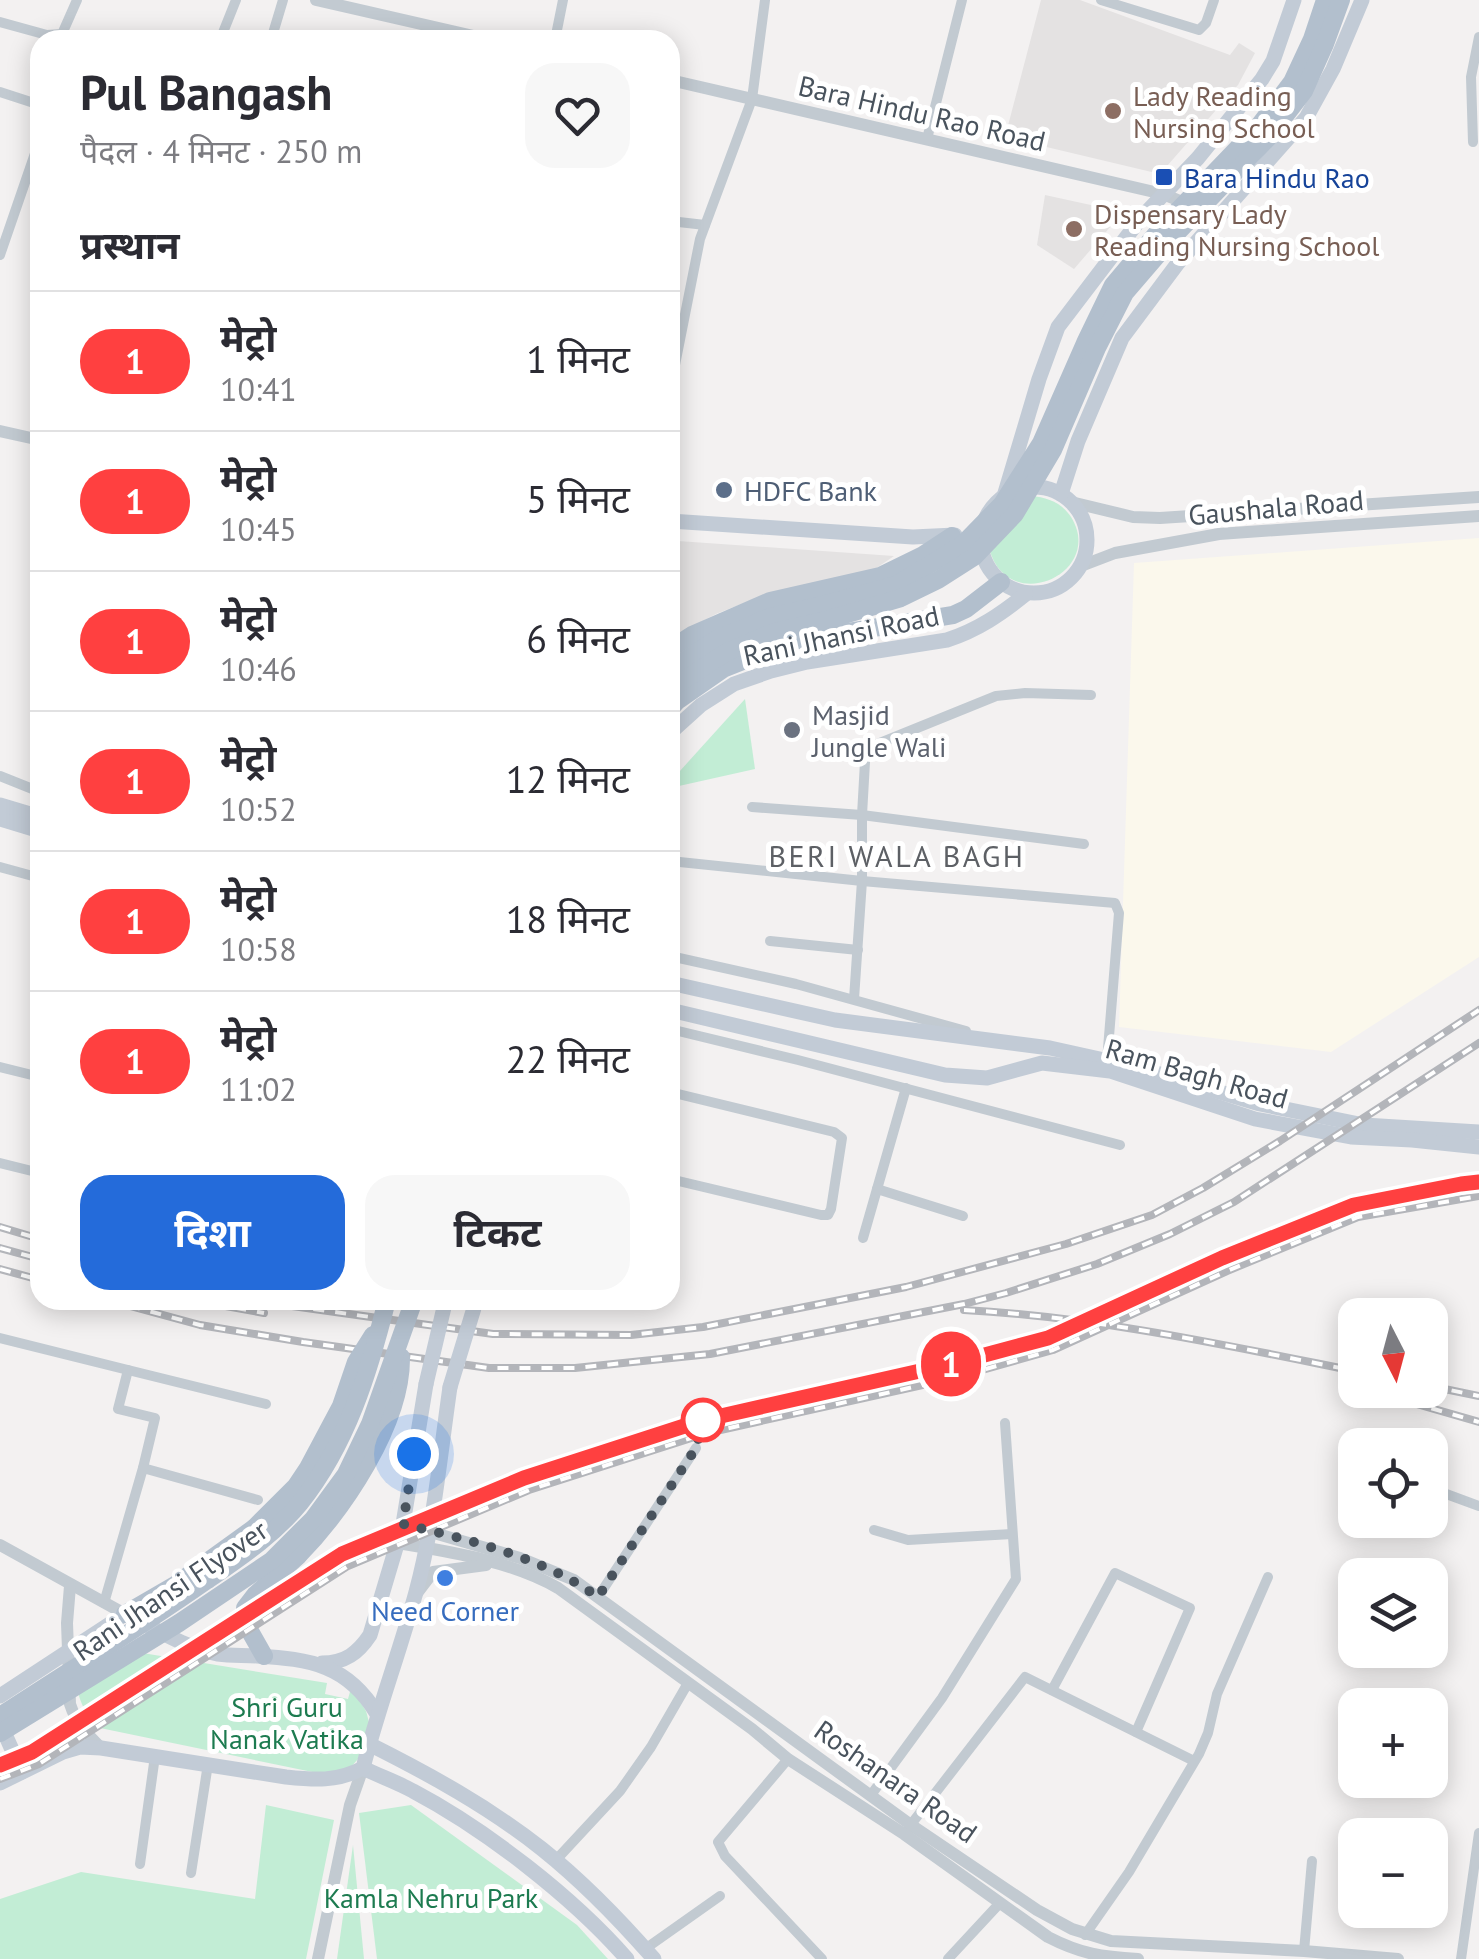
<!DOCTYPE html>
<html lang="hi">
<meta charset="utf-8">
<style>
:root{--surface:#fff;--page:#f7f7f7;--text:#2b2b33;--muted:#7c7c81;--line:#e1e1e2;--accent:#246bda}
body{margin:0;font-family:"PT Sans","Noto Sans Devanagari",sans-serif;background:var(--page);color:var(--text);height:100vh;display:flex;flex-direction:column;font-size:38px;white-space:nowrap}
*{box-sizing:border-box;margin:0}
p{font-size:32px;color:var(--muted)}
.icon{flex:none;width:55px;height:55px;fill:none;stroke:currentColor;stroke-width:2;stroke-linecap:round;stroke-linejoin:round}
.map{position:relative;flex:1;overflow:hidden}
.panel{position:absolute;left:30px;top:30px;width:650px;height:1280px;display:flex;flex-direction:column;background:var(--surface);border-radius:30px;box-shadow:0 5px 25px #0003}
.panel>*{flex:none}
.badge{padding:0 20px;border-radius:32px;font-size:35px;line-height:65px}
.needle{width:65px;rotate:174deg}
.controls{position:absolute;left:1338px;top:1298px;display:grid;gap:20px}
.controls a{display:grid;place-items:center;width:110px;height:110px;border-radius:20px;background:var(--surface);box-shadow:0 5px 25px #0003;font-size:50px}
.you{position:absolute;width:50px;height:50px;margin:-25px;border:8px solid #fff;border-radius:50%;background:#1a73e8;box-shadow:0 0 0 15px #1a73e833}
.map>.badge{position:absolute;translate:-50% -50%;box-shadow:0 0 0 5px #fff}
h2{padding:0 50px;font-size:38px;line-height:90px}
.round{display:grid;place-items:center;flex:none;width:105px;height:105px;border-radius:30px;background:var(--page)}
.headline{display:flex;align-items:center;justify-content:space-between;height:170px;padding:0 50px}
h1{font-size:48px;font-weight:700;line-height:75px}
.primary-button{display:flex;gap:20px;margin-top:auto;padding:20px 50px}
.primary-button a{flex:1;height:115px;border-radius:30px;background:var(--accent);color:#fff;font-size:40px;font-weight:700;line-height:115px;text-align:center}
.primary-button a+a{background:var(--page);color:var(--text)}
ul{padding:0;list-style:none}
li{display:flex;align-items:center;gap:30px;height:140px;padding:0 50px;border-top:2px solid var(--line)}
li div{flex:1}
li b{display:block;font-size:38px}
li em{font-style:normal}
li .badge{min-width:110px;font-weight:700;text-align:center}
.map>svg:first-child{display:block}
</style>
<div class="map">
<svg width="1479" height="1959" viewBox="0 0 1479 1959">
<rect width="100%" height="100%" fill="#f3f1f1"/>
<polygon fill="#fbf8ec" points="1479,538 1479,957 1331,1052 1119,1027 1134,563"/>
<g fill="#e4e2e2">
<polygon points="1041,0 1080,0 1230,55 1239,43 1255,53 1238,85 1160,174 1005,137"/>
<polygon points="1045,195 1123,212 1074,269 1037,245"/>
<polygon points="678,541 894,556 875,569 764,595 716,614 670,638 670,548"/>
</g>
<g fill="#c2edd5">
<path d="M1031,496C1047,497 1062,503 1071,517C1106,573 1007,618 989,548Z"/>
<polygon points="745,699 755,769 670,788 670,782"/>
<path d="M124,1650L327,1683L325,1694L348,1699L351,1688L366,1711L369,1722L358,1759L351,1767L327,1775L100,1728C87,1718 80,1703 77,1688Z"/>
<polygon points="266,1805 334,1820 306,1959 0,1959 0,1899 81,1872 255,1899"/>
<polygon points="411,1805 577,1925 608,1959 377,1959 359,1813"/>
<polygon points="353,1845 364,1959 337,1959"/>
</g>
<g fill="none" stroke-linecap="round" stroke-linejoin="round">
<g stroke="#c2cad1" stroke-width="10">
<polyline points="1101,0 1199,30 1206,23 1214,0"/>
<polyline points="0,22 47,35 62,34 77,0"/>
<polyline points="220,40 236,0"/>
<polyline points="271,40 283,0"/>
<polyline points="555,40 563,0"/>
<polyline points="0,92 40,105"/>
<polyline points="927,139 962,0"/>
<polyline points="1473,142 1471,77 1479,37"/>
<polyline points="670,221 705,225"/>
<polyline points="0,255 40,139"/>
<polyline points="670,390 700,239 752,99 765,0"/>
<polyline points="0,776 40,792"/>
<polyline points="752,807 862,815 1084,844"/>
<polyline points="670,861 862,881 1115,903 1119,913 1107,1061"/>
<polyline points="0,867 40,878"/>
<polyline points="770,941 858,950"/>
<polyline points="670,956 796,984 966,1031"/>
<polyline points="854,999 862,881 862,815 865,762 866,756 875,745 996,696 1025,693 1091,695"/>
<polyline points="670,1029 798,1060 1120,1145"/>
<polyline points="0,1067 40,1077"/>
<polyline points="670,1092 834,1132 842,1138 831,1209 828,1215 821,1215 670,1179"/>
<polyline points="0,1163 40,1173"/>
<polyline points="877,1189 963,1216"/>
<polyline points="863,1238 906,1088"/>
<polyline points="0,1338 128,1370"/>
<polyline points="143,1468 155,1418 118,1409 128,1370 266,1404"/>
<polyline points="1430,1488 1479,1506"/>
<polyline points="874,1530 908,1540 1012,1534"/>
<polyline points="598,1597 696,1448"/>
<polyline points="104,1603 143,1468 258,1500"/>
<polyline points="1052,1690 1115,1573 1190,1608 1136,1732"/>
<polyline points="788,1759 718,1842 725,1856 822,1959"/>
<polyline points="871,1795 942,1698 1016,1579 1005,1423"/>
<polyline points="909,1827 1025,1677 1194,1761"/>
<polyline points="555,1861 620,1791 651,1747 688,1683"/>
<polyline points="140,1864 155,1756"/>
<polyline points="191,1873 208,1764"/>
<polyline points="1085,1935 1129,1872 1199,1754 1208,1733 1217,1694 1268,1577"/>
<polyline points="645,1949 720,1896"/>
<polyline points="1304,1951 1312,1861"/>
<polyline points="948,1959 999,1904"/>
<polyline points="1461,1959 1479,1833"/>
</g>
<g stroke="#c2cad1" stroke-width="12">
<polyline points="316,0 491,40"/>
<polyline points="670,80 1163,194 1192,206"/>
<polyline points="0,431 40,440"/>
<polyline points="1071,502 1133,517 1160,518 1479,497"/>
<polyline points="1081,566 1115,553 1219,534 1479,516"/>
<polyline points="403,1524 520,1558 574,1580 911,1825 1037,1910 1072,1929 1111,1941 1304,1951 1398,1959"/>
<path d="M398,1543C451,1552 511,1561 558,1588L752,1729L788,1759L904,1834L1048,1937C1081,1954 1102,1957 1138,1959"/>
<polyline points="0,1545 125,1614"/>
<path d="M70,1586L67,1623L70,1704C76,1723 87,1734 101,1748"/>
<polyline points="417,1593 433,1572 486,1565"/>
<polyline points="318,1959 350,1805 363,1768"/>
</g>
<g stroke="#c2cbd6" stroke-width="15">
<circle cx="1034" cy="540" r="53"/>
<polyline points="1005,493 1039,379 1058,327 1141,218 1198,158 1262,79 1273,61 1294,0"/>
<polyline points="1061,494 1078,441 1122,338 1178,263 1306,118 1333,69 1362,0"/>
<polyline points="670,521 913,537 955,535"/>
<path d="M670,733L701,705L734,684L771,671L807,662L947,640C978,630 1001,614 1026,594"/>
<polyline points="0,805 40,817"/>
<polyline points="0,819 40,831"/>
<polyline points="670,983 835,1020 1050,1048 1136,1067 1260,1104 1364,1125 1479,1132"/>
<polyline points="670,1010 945,1075 987,1078 1042,1063 1110,1071 1255,1119 1351,1137 1412,1140 1479,1147"/>
<path d="M322,1663C345,1663 358,1653 370,1635L403,1524L426,1384"/>
<path d="M0,1696L125,1614C154,1628 185,1648 218,1654C231,1656 244,1655 257,1656C310,1659 348,1665 377,1714"/>
<polyline points="0,1723 22,1772"/>
<path d="M369,1744C429,1774 489,1807 542,1849C582,1881 620,1920 654,1959"/>
<path d="M363,1768C379,1776 397,1782 413,1791C485,1829 573,1897 627,1959"/>
<path d="M0,1783L63,1752L80,1747L101,1748L286,1777C314,1780 337,1782 363,1768C378,1709 400,1651 416,1592C434,1525 440,1456 450,1387"/>
</g>
<g stroke="#b2bfcd" stroke-width="18">
<polyline points="670,649 692,635 770,601 880,576 923,555 952,536"/>
<polyline points="670,709 677,701 723,669 793,641 953,615 966,609 1001,582"/>
<polyline points="125,1614 175,1585 254,1528"/>
<polyline points="264,1656 247,1626 245,1608 255,1595 298,1556"/>
</g>
<defs>
<g id="rail">
<polyline points="0,1227 40,1239"/>
<polyline points="0,1248 40,1259"/>
<polyline points="0,1269 40,1280"/>
<polyline points="108,1300 200,1325 303,1342 489,1368 575,1368 710,1354 964,1304 1006,1293 1097,1264 1170,1234 1234,1202 1479,1043"/>
<polyline points="192,1300 264,1313"/>
<polyline points="248,1300 493,1334 631,1335 703,1327 906,1287 1066,1244 1152,1215 1203,1188 1280,1141 1479,1010"/>
<path d="M964,1310C1096,1317 1225,1345 1355,1371"/>
<polyline points="1430,1386 1479,1396"/>
<polyline points="1368,1390 1479,1422"/>
<polyline points="0,1779 39,1764 348,1566 529,1490 707,1433 954,1378 1053,1350 1227,1271 1358,1217 1479,1196"/>
</g>
</defs>
<use href="#rail" stroke="#b3b5ba" stroke-width="8"/>
<use href="#rail" stroke="#fff" stroke-width="4" stroke-dasharray="11" stroke-linecap="butt"/>
<g stroke="#c2cbd6" stroke-width="15">
<polyline points="426,1384 445,1303"/>
<polyline points="450,1387 474,1308"/>
</g>
<g stroke="#b2bfcd" stroke-width="18">
<polyline points="670,670 717,639 770,617 826,604 896,585 962,545 1002,504 1041,443 1085,343 1113,285 1162,227 1258,127 1292,82 1312,39 1325,0"/>
<polyline points="670,689 727,652 774,632 830,619 901,598 938,580 974,557 1015,514 1053,450 1097,348 1125,293 1173,237 1268,138 1304,91 1325,44 1341,0"/>
<polyline points="254,1528 296,1486 308,1468 341,1406 356,1362 373,1335"/>
<path d="M298,1556C343,1510 402,1424 401,1357"/>
<path d="M0,1716C69,1671 139,1628 206,1581C239,1558 274,1535 300,1503C347,1444 369,1372 387,1300"/>
<polyline points="0,1733 179,1623 271,1561 313,1519 346,1474 370,1424 414,1300"/>
</g>
</g>
<g fill="none" stroke-linecap="round" stroke-linejoin="round">
<defs>
<polyline id="line" points="0,1765 32,1752 342,1554 524,1478 703,1420 951,1364 1048,1338 1222,1258 1354,1205 1461,1184 1479,1182"/>
</defs>
<use href="#line" stroke="#fff" stroke-width="22"/>
<use href="#line" stroke="#ff4040" stroke-width="15"/>
<path stroke="#49535d" stroke-width="10" stroke-dasharray="0 18" d="M414,1454L403,1524C470,1540 542,1557 598,1597L696,1448L703,1420"/>
</g>
<g fill="#8d6e63" stroke="#fff" stroke-width="4">
<circle cx="1113" cy="111" r="10"/>
<circle cx="1074" cy="229" r="10"/>
</g>
<rect fill="#1a4fb4" stroke="#fff" stroke-width="4" x="1154" y="167" width="20" height="20" rx="5"/>
<circle fill="#5c6f8a" stroke="#fff" stroke-width="4" cx="724" cy="490" r="10"/>
<circle fill="#6b7280" stroke="#fff" stroke-width="4" cx="792" cy="730" r="10"/>
<circle fill="#fff" stroke="#ff4040" stroke-width="5" cx="703" cy="1420" r="20"/>
<circle fill="#3f7fe0" stroke="#fff" stroke-width="4" cx="445" cy="1578" r="10"/>
<g text-anchor="middle" dominant-baseline="central" stroke-width="10" stroke-linejoin="round" paint-order="stroke">
<g font-size="28" fill="#785e54" stroke="#fff" text-anchor="start">
<text x="1133" y="95">Lady Reading<tspan x="1133" dy="32">Nursing School</tspan></text>
<text x="1094" y="213">Dispensary Lady<tspan x="1094" dy="32">Reading Nursing School</tspan></text>
</g>
<g font-size="28" fill="#49535d" stroke="#fff">
<text transform="translate(922 113) rotate(13)">Bara Hindu Rao Road</text>
<text transform="translate(1276 507) rotate(-5)">Gaushala Road</text>
<text transform="translate(841 635) rotate(-12)">Rani Jhansi Road</text>
<text transform="translate(1197 1073) rotate(16)">Ram Bagh Road</text>
<text transform="translate(170 1590) rotate(-34)">Rani Jhansi Flyover</text>
<text transform="translate(896 1781) rotate(35)">Roshanara Road</text>
</g>
<g font-size="28" fill="#164399" stroke="#fff" text-anchor="start">
<text x="1184" y="177">Bara Hindu Rao</text>
</g>
<g font-size="28" fill="#4e5e75" stroke="#fff" text-anchor="start">
<text x="744" y="490">HDFC Bank</text>
</g>
<g font-size="28" fill="#5b616d" stroke="#fff" text-anchor="start">
<text x="812" y="714">Masjid<tspan x="812" dy="32">Jungle Wali</tspan></text>
</g>
<g font-size="28" fill="#366cbe" stroke="#fff">
<text x="445" y="1610">Need Corner</text>
</g>
<g font-size="28" fill="#1d7b50" stroke="#fff">
<text x="287" y="1706">Shri Guru<tspan x="287" dy="32">Nanak Vatika</tspan></text>
<text x="431" y="1897">Kamla Nehru Park</text>
</g>
<g font-size="30" letter-spacing="2.5" fill="#5d6065" stroke="#fff">
<text x="897" y="855">BERI WALA BAGH</text>
</g>
</g>
</svg>
<div class="controls">
<a><svg class="needle" viewBox="-14 -14 28 28"><path d="M0-13l5 13h-10z" fill="#e53935"/><path d="M0 13l5-13h-10z" fill="#7c7c81"/></svg></a>
<a><svg class="icon" aria-label="locate" viewBox="0 0 24 24"><circle cx="12" cy="12" r="6"/><path d="M12 2v4M12 18v4M2 12h4M18 12h4"/></svg></a>
<a><svg class="icon" aria-label="layers" viewBox="0 0 24 24"><path d="M12 4l9 5-9 5-9-5zM3 14l9 5 9-5"/></svg></a>
<a>+</a>
<a>−</a>
</div>
<div class="you" style="left:414px;top:1454px"></div>
<b class="badge" style="left:951px;top:1364px;background:#ff4040;color:#fff">1</b>
<section class="panel">
<div class="headline"><div><h1>Pul Bangash</h1><p>पैदल · 4 मिनट · 250 m</p></div><a class="round"><svg class="icon" aria-label="heart" viewBox="0 0 24 24"><path d="M12 20l-8-8c-3-5 5-10 8-4 3-6 11-1 8 4z"/></svg></a></div>
<h2>प्रस्थान</h2>
<ul>
<li><span class="badge" style="background:#ff4040;color:#fff">1</span><div><b>मेट्रो</b><p>10:41</p></div><em>1 मिनट</em></li>
<li><span class="badge" style="background:#ff4040;color:#fff">1</span><div><b>मेट्रो</b><p>10:45</p></div><em>5 मिनट</em></li>
<li><span class="badge" style="background:#ff4040;color:#fff">1</span><div><b>मेट्रो</b><p>10:46</p></div><em>6 मिनट</em></li>
<li><span class="badge" style="background:#ff4040;color:#fff">1</span><div><b>मेट्रो</b><p>10:52</p></div><em>12 मिनट</em></li>
<li><span class="badge" style="background:#ff4040;color:#fff">1</span><div><b>मेट्रो</b><p>10:58</p></div><em>18 मिनट</em></li>
<li><span class="badge" style="background:#ff4040;color:#fff">1</span><div><b>मेट्रो</b><p>11:02</p></div><em>22 मिनट</em></li>
</ul>
<div class="primary-button"><a>दिशा</a><a>टिकट</a></div>
</section>
</div>
